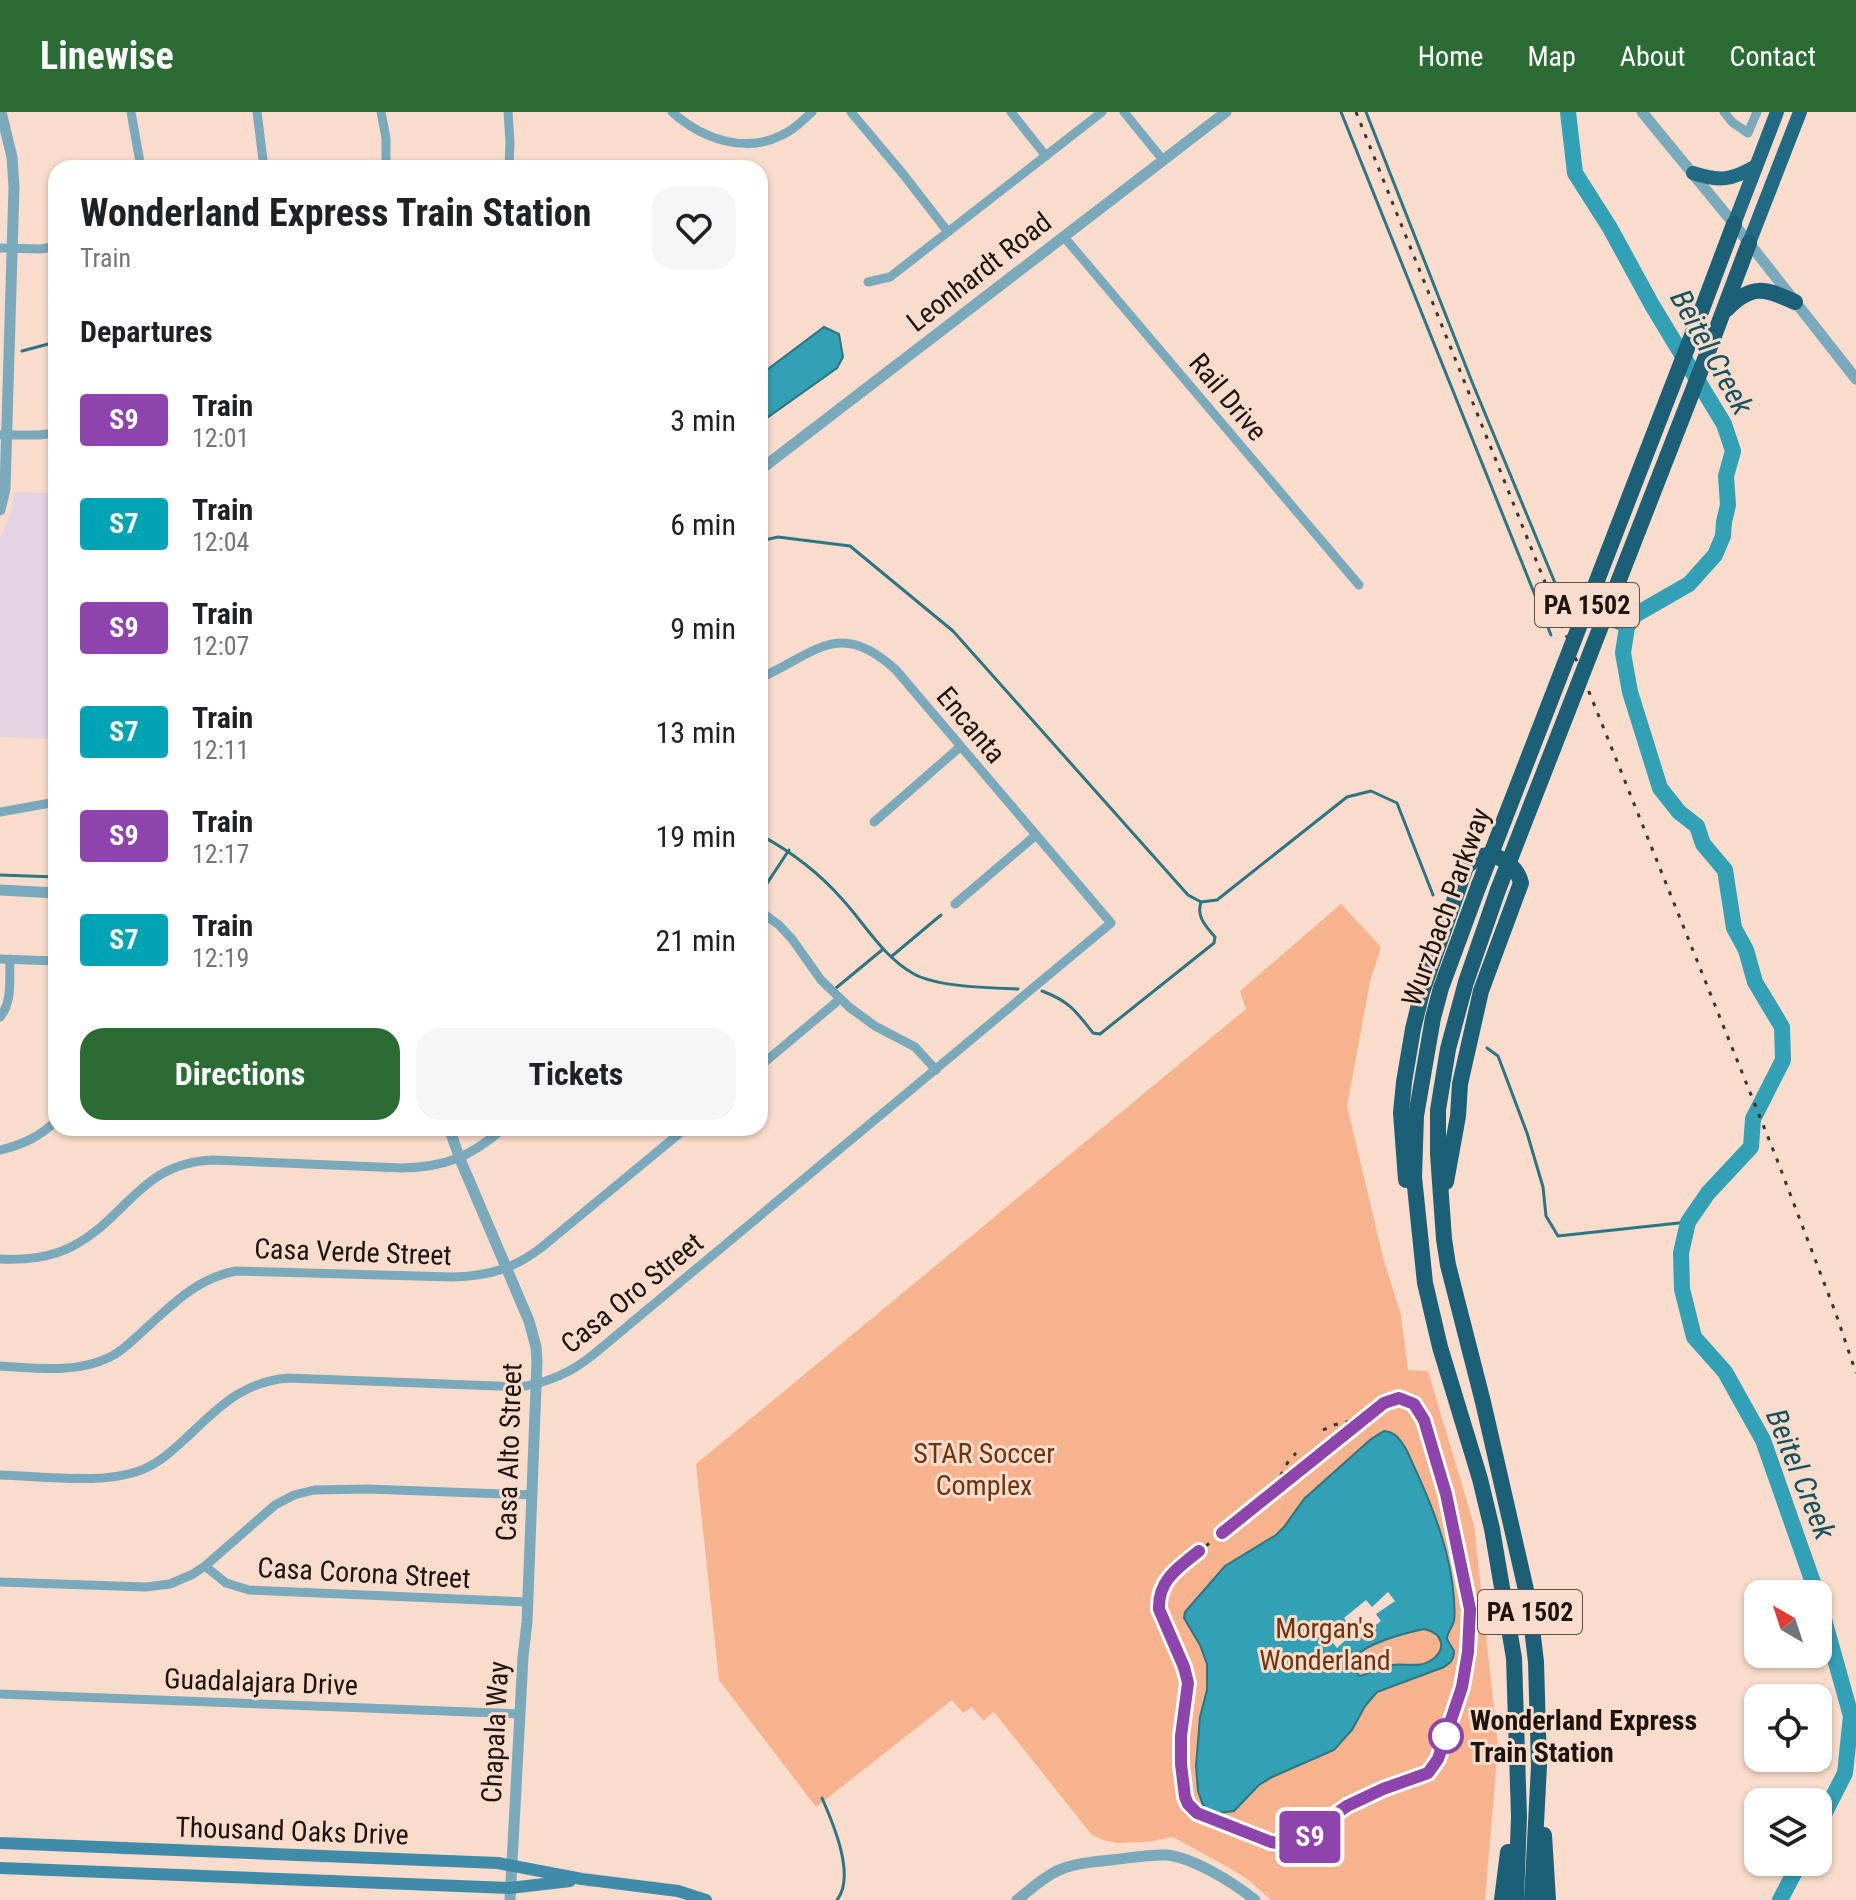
<!DOCTYPE html>
<style>
:root{--surface:#fff;--page:#f6f6f6;--text:#202124;--muted:#757577;--accent:#2b6c35}
body{margin:0;font-family:"Roboto Condensed",sans-serif;background:var(--page);color:var(--text);height:100vh;display:flex;flex-direction:column;font-size:30px;white-space:nowrap}
*{box-sizing:border-box;margin:0}
p{font-size:26px;color:var(--muted)}
.icon{flex:none;width:44px;height:44px;fill:none;stroke:currentColor;stroke-width:2;stroke-linecap:round;stroke-linejoin:round}
.map{position:relative;flex:1;overflow:hidden}
.sheet{position:absolute;left:48px;top:48px;width:720px;height:976px;display:flex;flex-direction:column;background:var(--surface);border-radius:24px;box-shadow:0 2px 6px #0004}
.sheet>*{flex:none}
.badge{padding:0 16px;border-radius:6px;font-size:28px;line-height:52px}
.needle{width:52px;rotate:321deg}
.controls{position:absolute;left:1744px;top:1468px;display:grid;gap:16px}
.controls a{display:grid;place-items:center;width:88px;height:88px;border-radius:16px;background:var(--surface);box-shadow:0 2px 6px #0004;font-size:40px}
.map>.badge{position:absolute;translate:-50% -50%;box-shadow:0 0 0 4px #fff}
h2{padding:0 32px;font-size:30px;line-height:72px}
.round{display:grid;place-items:center;flex:none;width:84px;height:84px;border-radius:24px;background:var(--page)}
.overview{display:flex;align-items:center;justify-content:space-between;height:136px;padding:0 32px}
h1{font-size:38px;font-weight:700;line-height:60px}
.cta{display:flex;gap:16px;margin-top:auto;padding:16px 32px}
.cta a{flex:1;height:92px;border-radius:24px;background:var(--accent);color:#fff;font-size:32px;font-weight:700;line-height:92px;text-align:center}
.cta a+a{background:var(--page);color:var(--text)}
ul{padding:0;list-style:none}
li{display:flex;align-items:center;gap:24px;height:104px;padding:0 32px}
li div{flex:1}
li b{display:block;font-size:30px}
li em{font-style:normal}
li .badge{min-width:88px;font-weight:700;text-align:center}
header{display:flex;align-items:center;gap:48px;box-sizing:border-box;height:112px;padding:0 40px;background:var(--accent);color:#fff}
header strong{font-size:38px}
nav{display:flex;gap:44px;margin-inline-start:auto;font-size:28px}
.map>svg:first-child{display:block}
</style>
<header>
<strong>Linewise</strong>
<nav><a>Home</a><a>Map</a><a>About</a><a>Contact</a></nav>
</header>
<div class="map">
<svg width="1856" height="1788" viewBox="0 0 1856 1788">
<rect width="100%" height="100%" fill="#f9dccc"/>
<polygon fill="#e5d2e3" points="15,380 56,381 56,627 0,625 0,426 12,396"/>
<polygon fill="#f6b38e" points="1341,792 1381,835 1370,870 1347,994 1384,1149 1401,1203 1408,1258 1428,1259 1474,1413 1498,1633 1485,1788 1271,1788 1250,1769 1233,1758 1173,1725 1147,1730 1117,1731 1103,1728 1092,1723 994,1600 983,1609 972,1595 963,1601 952,1588 816,1695 719,1568 696,1352 1246,897 1240,879"/>
<g fill="#32a0b5" stroke="#2c7683" stroke-width="2" fill-rule="evenodd">
<polygon points="824,215 839,222 843,245 837,256 760,311 760,263"/>
<path d="M1384,1319C1390,1320 1390,1319 1395,1323C1406,1332 1411,1349 1417,1361C1435,1401 1451,1443 1454,1487C1454,1494 1456,1506 1453,1512C1445,1528 1445,1524 1454,1539C1454,1548 1450,1551 1444,1555L1377,1580L1365,1594L1352,1618L1334,1638L1272,1665L1259,1673L1234,1699L1219,1701L1210,1698L1203,1693L1198,1679L1196,1654L1200,1605L1207,1578V1552L1200,1533L1184,1506L1185,1500L1225,1454L1276,1423L1284,1415L1304,1387L1371,1327ZM1424,1517C1443,1521 1448,1538 1430,1549C1419,1556 1404,1551 1391,1553C1380,1554 1371,1561 1360,1564C1327,1539 1410,1520 1424,1517Z"/>
</g>
<polygon fill="#f9dccc" points="1388,1480 1395,1489 1376,1502 1381,1509 1360,1525 1355,1519 1337,1536 1329,1526 1349,1513 1344,1506 1366,1488 1372,1495"/>
<g fill="none" stroke-linecap="round" stroke-linejoin="round">
<g stroke="#2c7683" stroke-width="3">
<polyline points="1341,0 1551,523"/>
<polyline points="1366,0 1472,270 1567,500 1576,503"/>
<polyline points="22,239 56,230"/>
<polyline points="760,429 778,425 850,434 953,519 1188,783 1201,790 1217,788 1347,685 1371,679 1397,691 1433,783"/>
<polyline points="1606,512 1627,519"/>
<path d="M760,723C792,740 818,760 842,787C865,812 883,845 914,862C938,875 990,876 1018,877"/>
<polyline points="0,763 56,765"/>
<polyline points="760,782 789,738"/>
<polyline points="892,844 941,803"/>
<polyline points="836,876 882,838"/>
<path d="M1042,879C1069,889 1076,899 1093,921L1100,922L1214,831L1215,825C1206,814 1196,805 1201,790"/>
<polyline points="1487,936 1498,944 1527,1021 1543,1075 1546,1104 1558,1124 1688,1110"/>
<path d="M822,1686C833,1711 856,1764 837,1788"/>
</g>
<g stroke="#32a0b5" stroke-width="16">
<polyline points="1568,0 1575,61 1610,116 1652,193 1724,312 1733,339 1726,364 1728,393 1724,410 1723,424 1715,443 1689,472 1635,503 1627,515 1623,541 1630,580 1660,676 1679,700 1697,714 1703,732 1725,758 1734,816 1746,838 1755,870 1782,915 1783,948 1753,1007 1751,1035 1708,1081 1688,1110 1681,1141 1682,1177 1694,1225 1725,1260 1763,1328 1817,1482"/>
<polyline points="1818,1486 1851,1604 1845,1661 1818,1714"/>
<polyline points="1780,1788 1800,1750"/>
</g>
<g stroke="#7ba9bc" stroke-width="9">
<polyline points="131,0 141,56"/>
<polyline points="257,0 264,56"/>
<polyline points="381,0 386,26 386,56"/>
<polyline points="508,0 510,30 509,56"/>
<path d="M672,0C702,27 745,42 782,23C794,18 802,9 812,0"/>
<polyline points="851,0 903,62 948,120"/>
<polyline points="1011,0 1046,44"/>
<polyline points="1124,0 1163,48"/>
<polyline points="1724,0 1732,10 1748,21 1757,0"/>
<polyline points="1064,125 1359,473"/>
<polyline points="0,136 41,137 56,134"/>
<polyline points="868,170 890,165 1102,0"/>
<polyline points="0,323 39,323 56,321"/>
<polyline points="0,700 56,690"/>
<polyline points="874,710 960,635"/>
<polyline points="955,792 1036,723"/>
<polyline points="760,799 779,813 792,827 821,868 849,895 875,914 915,935 936,958"/>
<polyline points="0,847 56,849"/>
<path d="M0,905C13,890 9,866 10,847"/>
<polyline points="760,954 840,887"/>
<path d="M0,1038C22,1033 39,1025 56,1009"/>
<path d="M0,1147C26,1148 50,1146 73,1134C128,1105 140,1051 213,1048L402,1056C446,1055 470,1045 504,1016"/>
<path d="M0,1254C36,1256 76,1262 110,1245C123,1239 133,1228 144,1218C172,1193 197,1166 236,1159L453,1165C488,1164 514,1157 542,1135L686,1016"/>
<path d="M0,1363C42,1364 108,1374 146,1356C161,1349 173,1338 185,1327C218,1296 241,1270 288,1266L520,1275C549,1270 571,1261 594,1242L1111,811L896,558C839,505 815,542 760,566"/>
<polyline points="205,1454 226,1471 249,1478 528,1490"/>
<polyline points="0,1470 146,1475 170,1472 193,1462 205,1454 275,1393 294,1383 314,1378 368,1377 532,1383"/>
<polyline points="0,1582 520,1602"/>
</g>
<g stroke="#7ba9bc" stroke-width="11">
<polyline points="1642,0 1734,112 1856,267"/>
<polyline points="760,358 1226,0"/>
<polyline points="0,398 5,377 14,75 12,45 1,0"/>
<polyline points="0,778 56,781"/>
<polyline points="449,1016 460,1047 529,1209 536,1235 537,1249 527,1510 523,1545 510,1788"/>
<path d="M1017,1788C1030,1778 1042,1766 1057,1759C1074,1751 1093,1750 1111,1748C1130,1746 1149,1742 1167,1743C1194,1746 1234,1771 1255,1788"/>
</g>
<g stroke="#408ca8" stroke-width="12">
<polyline points="0,1731 498,1751 582,1767 678,1779 706,1788"/>
<polyline points="0,1756 510,1776 570,1769"/>
</g>
<g stroke="#206a84" stroke-width="14">
<path d="M1693,61C1720,70 1732,68 1756,54"/>
<polyline points="1734,112 1777,0"/>
<polyline points="1749,131 1800,0"/>
</g>
<g stroke="#1b6077" stroke-width="16">
<path d="M1727,197C1751,172 1765,176 1795,190"/>
<polyline points="1696,213 1734,112"/>
<polyline points="1711,232 1749,131"/>
<polyline points="1479,773 1441,876 1433,906 1416,1004 1414,1065 1425,1171 1440,1235 1480,1367 1492,1417 1514,1546 1519,1705 1516,1788"/>
<polyline points="1498,778 1466,870 1448,937 1438,998 1438,1042 1444,1127 1448,1153 1483,1290 1529,1491 1536,1550 1539,1654 1532,1788"/>
<path d="M1406,1068L1401,1001L1404,970L1413,917L1422,880L1466,755C1471,751 1475,746 1482,744C1499,740 1518,756 1521,771L1481,879L1460,972L1458,1004L1446,1070"/>
<polyline points="1544,1723 1548,1788"/>
<polyline points="1502,1788 1508,1740"/>
</g>
<g stroke="#40332c" stroke-width="3" stroke-dasharray="4 8" stroke-linecap="butt">
<polyline points="1356,0 1776,1045 1836,1202 1856,1261"/>
<polyline points="1323,1318 1334,1313 1362,1306"/>
<polyline points="1275,1374 1288,1350 1296,1341"/>
<path d="M1440,1642C1438,1650 1434,1657 1427,1662C1417,1668 1403,1671 1392,1674C1378,1679 1365,1685 1352,1692C1329,1704 1313,1733 1285,1733C1266,1732 1223,1712 1203,1704C1164,1683 1187,1612 1188,1577C1189,1547 1157,1514 1159,1489C1160,1471 1173,1461 1186,1450L1369,1302C1391,1286 1410,1274 1424,1308C1438,1353 1450,1399 1460,1446C1464,1466 1470,1487 1470,1508C1470,1542 1463,1573 1452,1605"/>
</g>
<g stroke="#1b6077" stroke-width="16">
<polyline points="1479,773 1696,213"/>
<polyline points="1498,778 1711,232"/>
</g>
</g>
<g fill="none" stroke-linecap="round" stroke-linejoin="round">
<defs>
<path id="line" d="M1199,1439C1178,1456 1158,1468 1159,1497L1184,1555L1188,1571L1181,1624V1652L1185,1685L1188,1692L1197,1701L1271,1730L1289,1733L1309,1726L1333,1704L1347,1694L1383,1677L1428,1661L1438,1647L1462,1575L1468,1540L1470,1497L1446,1382L1424,1308L1414,1292L1399,1286L1384,1291L1222,1421"/>
</defs>
<use href="#line" stroke="#fff" stroke-width="18"/>
<use href="#line" stroke="#8e44ad" stroke-width="12"/>
</g>
<circle fill="#fff" stroke="#8e44ad" stroke-width="4" cx="1446" cy="1624" r="16"/>
<g text-anchor="middle" dominant-baseline="central" stroke-width="6" stroke-linejoin="round" paint-order="stroke">
<g fill="#f9dccc" stroke="#605047" stroke-width="2">
<rect x="1535" y="471" width="104" height="44" rx="6"/>
<rect x="1478" y="1478" width="104" height="44" rx="6"/>
</g>
<g font-size="26" font-weight="bold" fill="#1e140e">
<text x="1587" y="493">PA 1502</text>
<text x="1530" y="1500">PA 1502</text>
</g>
<g font-size="28" fill="#1e140e" stroke="#f9dccc">
<text transform="translate(979 160) rotate(-38)">Leonhardt Road</text>
<text transform="translate(1228 285) rotate(50)">Rail Drive</text>
<text transform="translate(971 613) rotate(50)">Encanta</text>
<text transform="translate(1446 795) rotate(-70)">Wurzbach Parkway</text>
<text transform="translate(353 1140) rotate(2)">Casa Verde Street</text>
<text transform="translate(632 1181) rotate(-39)">Casa Oro Street</text>
<text transform="translate(509 1340) rotate(-88)">Casa Alto Street</text>
<text transform="translate(364 1461) rotate(3)">Casa Corona Street</text>
<text transform="translate(261 1570) rotate(2)">Guadalajara Drive</text>
<text transform="translate(495 1620) rotate(-87)">Chapala Way</text>
<text transform="translate(292 1719) rotate(2)">Thousand Oaks Drive</text>
</g>
<g font-size="28" fill="#6d350f" stroke="#f9dccc">
<text x="984" y="1341">STAR Soccer<tspan x="984" dy="32">Complex</tspan></text>
<text x="1325" y="1516">Morgan's<tspan x="1325" dy="32">Wonderland</tspan></text>
</g>
<g font-size="28" font-weight="bold" fill="#1e140e" stroke="#f9dccc" text-anchor="start">
<text x="1470" y="1608">Wonderland Express<tspan x="1470" dy="32">Train Station</tspan></text>
</g>
<g font-size="30" font-style="italic" fill="#16525e" stroke="#f9dccc">
<text transform="translate(1712 240) rotate(61)">Beitel Creek</text>
<text transform="translate(1801 1362) rotate(68)">Beitel Creek</text>
</g>
</g>
</svg>
<div class="controls">
<a><svg class="needle" viewBox="-14 -14 28 28"><path d="M0-13l5 13h-10z" fill="#e53935"/><path d="M0 13l5-13h-10z" fill="#757577"/></svg></a>
<a><svg class="icon" aria-label="locate" viewBox="0 0 24 24"><circle cx="12" cy="12" r="6"/><path d="M12 2v4M12 18v4M2 12h4M18 12h4"/></svg></a>
<a><svg class="icon" aria-label="layers" viewBox="0 0 24 24"><path d="M12 4l9 5-9 5-9-5zM3 14l9 5 9-5"/></svg></a>
</div>
<b class="badge" style="left:1310px;top:1725px;background:#8e44ad;color:#fff">S9</b>
<section class="sheet">
<div class="overview"><div><h1>Wonderland Express Train Station</h1><p>Train</p></div><a class="round"><svg class="icon" aria-label="heart" viewBox="0 0 24 24"><path d="M12 20l-8-8c-3-5 5-10 8-4 3-6 11-1 8 4z"/></svg></a></div>
<h2>Departures</h2>
<ul>
<li><span class="badge" style="background:#8e44ad;color:#fff">S9</span><div><b>Train</b><p>12:01</p></div><em>3 min</em></li>
<li><span class="badge" style="background:#00a3b4;color:#fff">S7</span><div><b>Train</b><p>12:04</p></div><em>6 min</em></li>
<li><span class="badge" style="background:#8e44ad;color:#fff">S9</span><div><b>Train</b><p>12:07</p></div><em>9 min</em></li>
<li><span class="badge" style="background:#00a3b4;color:#fff">S7</span><div><b>Train</b><p>12:11</p></div><em>13 min</em></li>
<li><span class="badge" style="background:#8e44ad;color:#fff">S9</span><div><b>Train</b><p>12:17</p></div><em>19 min</em></li>
<li><span class="badge" style="background:#00a3b4;color:#fff">S7</span><div><b>Train</b><p>12:19</p></div><em>21 min</em></li>
</ul>
<div class="cta"><a>Directions</a><a>Tickets</a></div>
</section>
</div>
